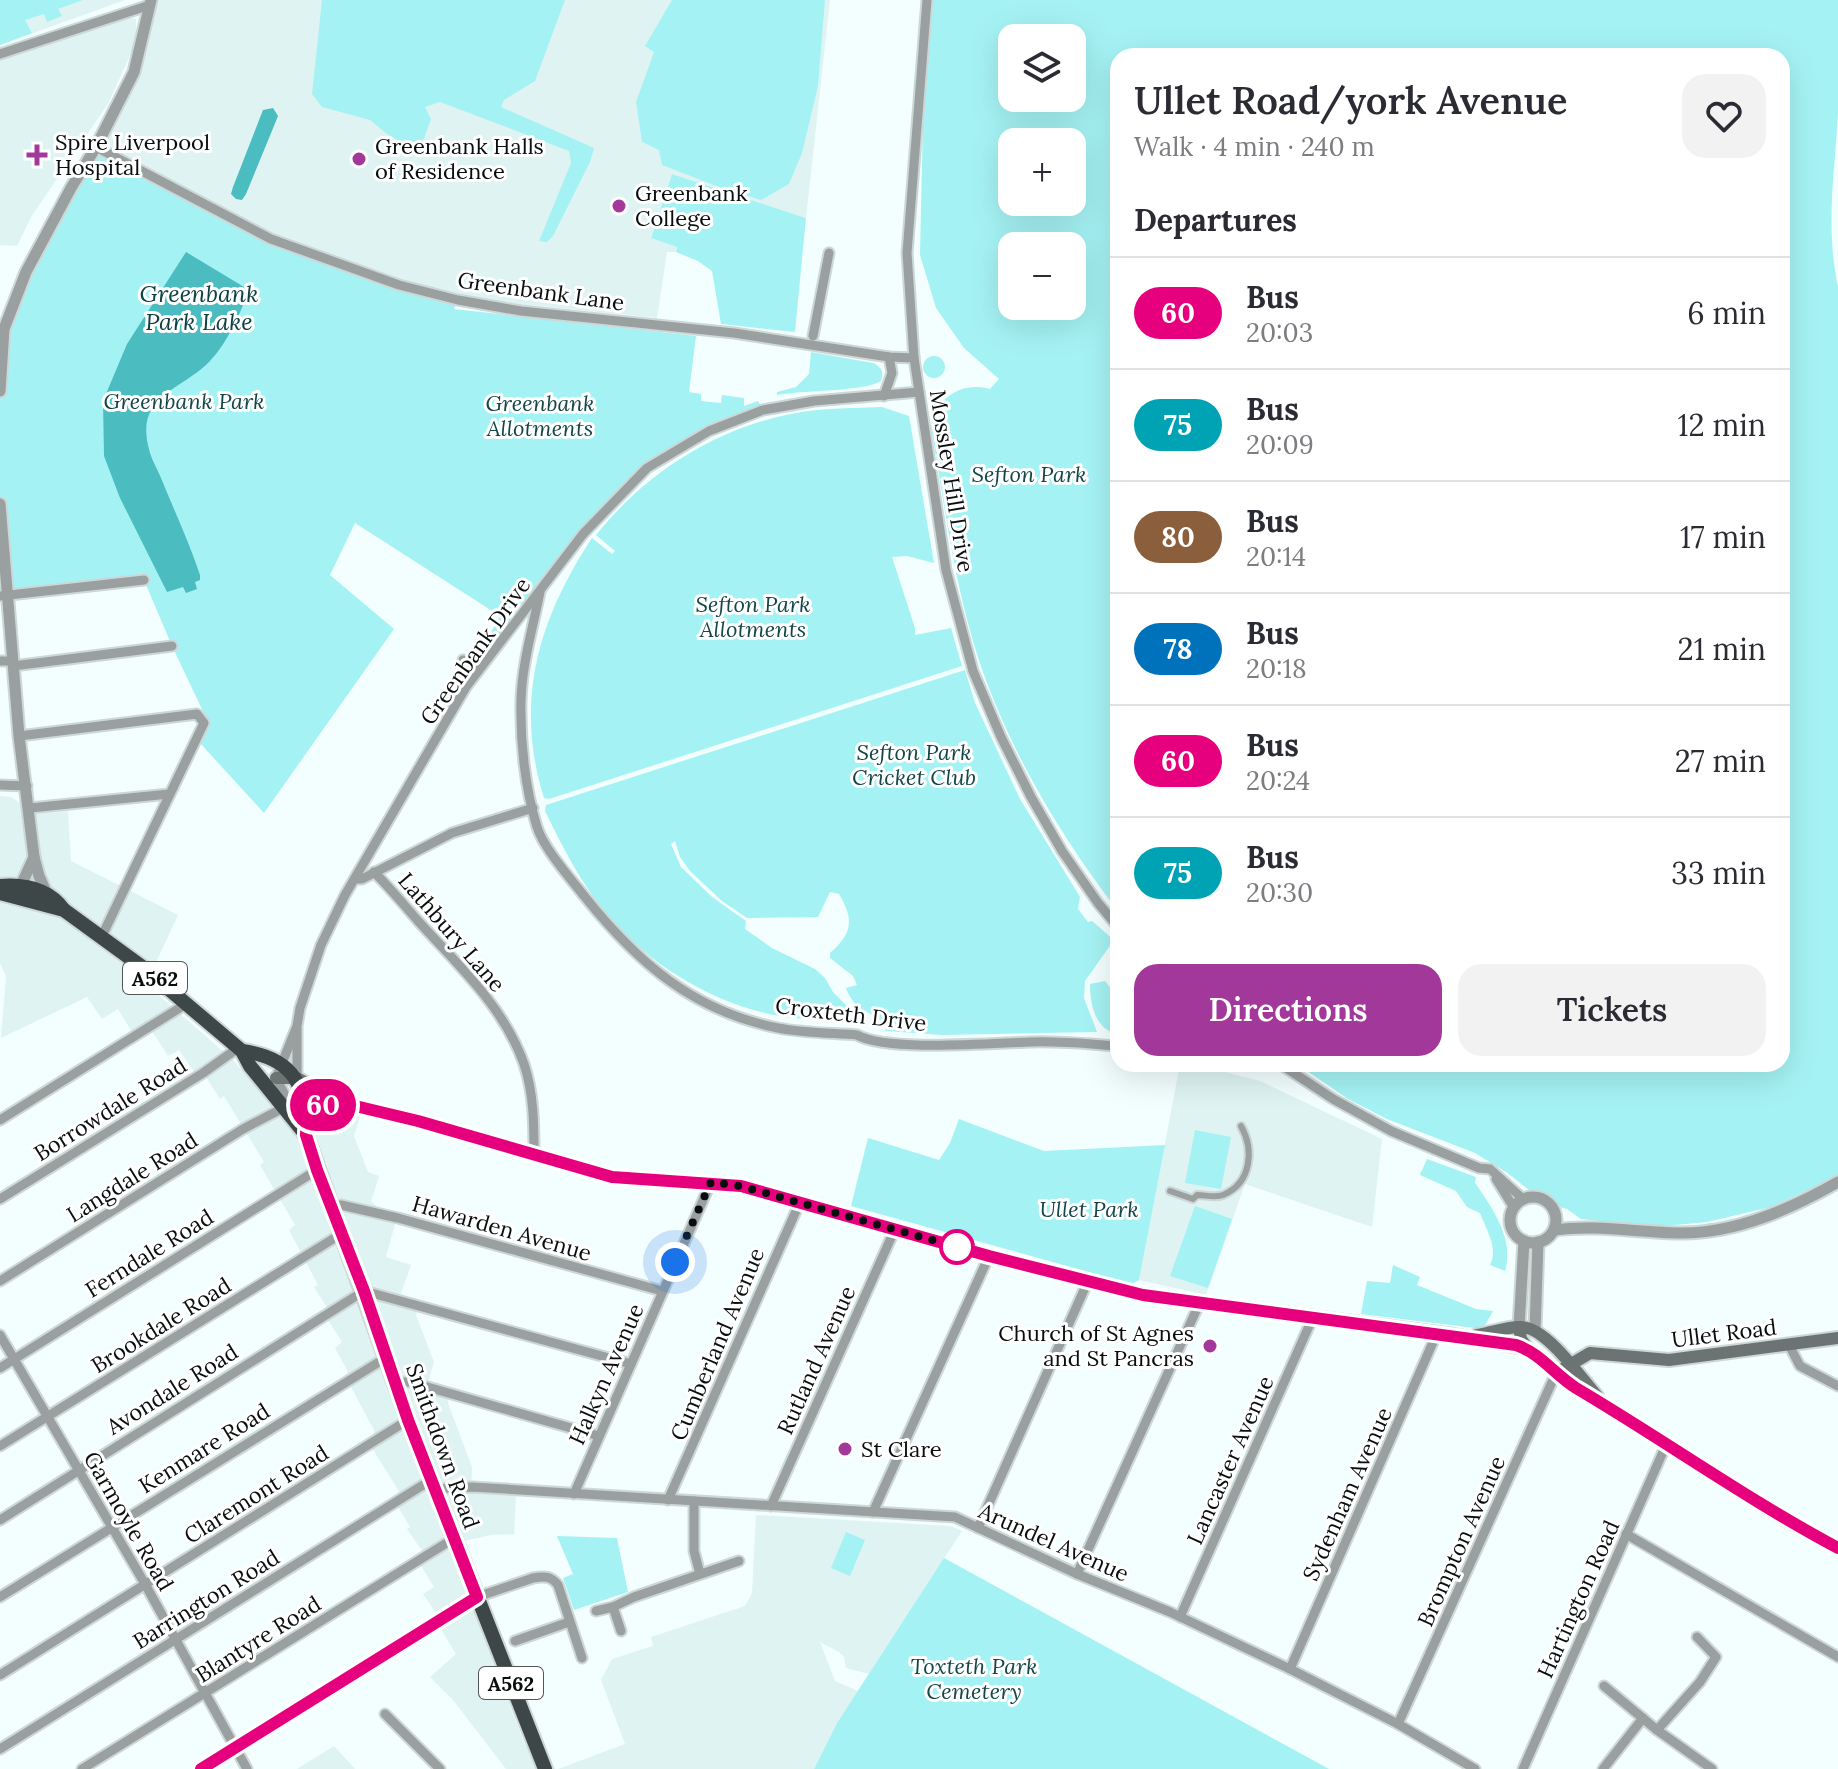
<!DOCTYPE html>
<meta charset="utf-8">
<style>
:root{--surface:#fff;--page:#f2f2f3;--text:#2b2b33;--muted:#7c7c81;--line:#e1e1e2;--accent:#a23899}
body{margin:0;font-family:Lora,serif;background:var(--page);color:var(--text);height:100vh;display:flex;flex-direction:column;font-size:30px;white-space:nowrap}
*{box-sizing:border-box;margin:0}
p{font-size:26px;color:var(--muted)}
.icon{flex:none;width:44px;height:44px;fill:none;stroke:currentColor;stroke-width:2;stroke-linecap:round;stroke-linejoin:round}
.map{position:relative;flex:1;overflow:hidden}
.sheet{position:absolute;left:1110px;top:48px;width:680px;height:1024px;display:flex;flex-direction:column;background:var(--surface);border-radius:24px;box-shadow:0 8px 32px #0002}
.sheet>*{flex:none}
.badge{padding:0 16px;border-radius:26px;font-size:28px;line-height:52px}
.buttons{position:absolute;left:998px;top:24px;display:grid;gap:16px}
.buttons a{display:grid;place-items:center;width:88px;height:88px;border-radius:16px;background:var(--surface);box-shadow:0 8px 32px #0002;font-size:40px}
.you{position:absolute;width:40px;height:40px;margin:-20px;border:6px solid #fff;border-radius:50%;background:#1a73e8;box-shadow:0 0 0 12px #1a73e833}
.map>.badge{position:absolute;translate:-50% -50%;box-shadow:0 0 0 4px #fff}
h2{padding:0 24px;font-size:30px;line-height:72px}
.round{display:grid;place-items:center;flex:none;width:84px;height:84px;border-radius:24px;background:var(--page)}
.headline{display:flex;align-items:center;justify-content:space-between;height:136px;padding:0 24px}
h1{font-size:38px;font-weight:600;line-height:60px}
.button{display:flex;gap:16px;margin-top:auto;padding:16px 24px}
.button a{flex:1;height:92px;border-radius:24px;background:var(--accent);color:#fff;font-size:32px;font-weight:600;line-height:92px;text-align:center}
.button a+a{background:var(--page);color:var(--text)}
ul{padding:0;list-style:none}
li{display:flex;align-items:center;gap:24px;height:112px;padding:0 24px;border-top:2px solid var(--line)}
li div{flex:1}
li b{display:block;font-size:30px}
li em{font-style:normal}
li .badge{min-width:88px;font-weight:700;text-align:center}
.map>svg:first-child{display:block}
</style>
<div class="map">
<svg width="1838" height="1769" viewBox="0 0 1838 1769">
<rect width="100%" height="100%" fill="#f3fefe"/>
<g fill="#dff3f3">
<polygon points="0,0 125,0 0,45"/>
<polygon points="151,0 830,0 806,218 672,174 651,237 677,247 676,252 667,252 657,318 530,305 521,311 458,300 271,239 96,147 134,72"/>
<polygon points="125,17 136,19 137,40 109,102 31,217 17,246 0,245 0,60"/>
<polygon points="0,796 11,797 36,814 68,811 71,861 178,915 146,984 234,1061 284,1120 299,1114 323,1114 334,1110 361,1114 354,1136 368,1172 379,1176 371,1201 395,1224 386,1257 411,1265 400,1296 418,1310 416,1315 434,1362 428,1382 449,1398 448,1403 472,1467 471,1492 516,1495 514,1534 491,1535 464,1541 451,1551 525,1745 556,1769 506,1769 453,1700 430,1677 456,1654 439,1626 438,1616 423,1594 434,1587 420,1564 423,1552 407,1529 410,1527 397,1505 400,1493 372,1448 374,1430 351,1387 347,1370 335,1348 342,1342 328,1320 328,1309 314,1287 318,1285 289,1230 295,1225 260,1165 264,1162 224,1096 220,1099 206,1077 195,1073 179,1050 168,1056 152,1031 132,1032 118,1009 102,1019 87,997 1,1038 6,976 0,963"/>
<polygon points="1180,1064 1194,1064 1260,1081 1382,1139 1372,1227 1245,1184 1206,1295 1139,1280"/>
<polygon points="756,1515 950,1526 962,1531 869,1674 846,1668 844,1657 839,1652 820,1642 835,1681 858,1691 837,1723 814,1769 558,1769 625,1744 601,1680 612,1659 653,1646 651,1637 745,1606 752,1593"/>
<polygon points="334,1746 355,1769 297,1769"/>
</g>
<g fill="#a5f2f4" fill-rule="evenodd">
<polygon points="0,0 83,0 58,9 62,16 47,22 44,14 25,20 32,33 0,45"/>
<polygon points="322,0 565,0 535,81 504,100 501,107 594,148 590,162 553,236 547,242 539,241 571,163 569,151 440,102 425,107 431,119 419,152 387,134 370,120 322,107 312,94"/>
<polygon points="672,0 825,0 818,86 802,153 789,184 761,200 719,187 662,165 659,150 642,142 636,102 654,52 645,46"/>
<path d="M931,0H1838C1838,37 1838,75 1838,113C1835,172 1825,226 1838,287V1176L1771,1207L1707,1222L1654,1227L1581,1219L1567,1209L1546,1203L1506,1172L1475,1153L1387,1119L1348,1099L1297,1064H1782V56H1118V911C1065,842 1018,765 987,683C956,601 946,513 931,427C935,398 962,381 990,389L999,379L964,348L936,308L920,255L925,27ZM1012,38H1072V98H1012ZM1012,142H1072V202H1012ZM1012,246H1072V306H1012Z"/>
<polygon points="96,147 271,239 458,300 454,309 696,336 689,392 701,394 701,401 721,403 722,395 744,398 744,406 758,401 763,410 709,431 647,468 607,509 478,671 472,667 500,616 355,523 330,575 394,629 264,813 200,743 209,724 172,646 144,580 8,597 0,531 0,392 13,309"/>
<polygon points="672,174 806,218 795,332 721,324 712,271 698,261 676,252 677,247 651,238"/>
<path d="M811,352L873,363C882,367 884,373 881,381C862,392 803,390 777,395V392L796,387L809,374Z"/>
<circle cx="934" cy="367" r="11"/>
<path d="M882,407L909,416L934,563L907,556L892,557L915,628V635L951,628L962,666L549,799L544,798C514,702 538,620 592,538L612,554L615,551L596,535C649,469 724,423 808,411C832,408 857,408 882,407Z"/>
<path d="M965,670L975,703L1020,799L1080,897L1078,909L1088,922L1092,921L1114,940L1085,981L1084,998L1097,1032L942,1035L886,1031C883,1018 874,1016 863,1010C855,1006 849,996 846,988L857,985L853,976L830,958V953C853,933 854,919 839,894L830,892L818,917L747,918L722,901L690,871L680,857L675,841L671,844L681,867L712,897L746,921L745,929L772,948L815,969L825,978L833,992L855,1014C769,1036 664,982 609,917C582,885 563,848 545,811L546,805Z"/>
<path d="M1105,981L1113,991L1118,990V1034C1095,1030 1090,1004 1090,984Z"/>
<polygon points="959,1119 1044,1151 1165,1145 1139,1280 1132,1284 851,1206 868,1138 939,1160 950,1143"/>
<polygon points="1195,1130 1231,1137 1221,1189 1185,1183"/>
<path d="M1427,1159L1476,1177L1475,1183C1492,1207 1515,1240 1505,1271L1490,1265C1499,1249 1486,1229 1480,1213L1467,1207L1456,1191L1420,1175Z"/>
<polygon points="1195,1206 1232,1219 1208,1288 1170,1276"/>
<polygon points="1393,1265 1420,1277 1417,1285 1476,1309 1493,1311 1483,1329 1361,1314 1367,1281 1390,1283"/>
<polygon points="846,1532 865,1540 850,1576 831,1568"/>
<polygon points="557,1536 617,1538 628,1592 574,1610 563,1578 573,1574"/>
<polygon points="944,1558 1329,1769 814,1769 837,1723"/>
</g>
<g fill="#4bbcbf">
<polygon points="273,108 278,116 276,121 246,194 242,200 236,199 231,194 233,187 263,110"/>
<path d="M186,252L249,290C239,316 227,345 206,365C178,391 135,397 149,449C151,459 157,468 161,478C174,510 189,542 200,575V580L195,582L197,589L186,593L183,587L167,592L120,498L104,456L103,401L127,344Z"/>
</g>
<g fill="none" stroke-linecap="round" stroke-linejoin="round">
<defs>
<path id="pedestrian" d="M1170,1191L1193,1199L1197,1195C1205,1195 1215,1198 1223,1195C1252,1183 1254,1149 1241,1126"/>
<g id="minor">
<polyline points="927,0 907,253 914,358 946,570 973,671 1001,737 1031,797 1062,851 1098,903 1118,927"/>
<polyline points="0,54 150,5"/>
<polyline points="96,147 271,239 399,285 458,300 521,311 734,333 889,357 914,358"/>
<polyline points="813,336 829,253"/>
<polyline points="884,396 892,373 889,357"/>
<path d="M540,592C533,627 522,664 521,700C520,741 525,788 537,827C544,849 571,879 585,897C638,963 693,1011 778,1028C804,1033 831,1033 857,1035C887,1052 993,1043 1031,1042C1060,1041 1089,1044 1118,1046"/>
<polyline points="0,596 144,580"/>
<polyline points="463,660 478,671"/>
<polyline points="0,661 13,661"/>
<polyline points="13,666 172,646"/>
<polyline points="19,736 197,714 204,723 102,936"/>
<polyline points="0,785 27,786"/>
<polyline points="30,808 169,794"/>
<path d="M374,872C390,888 404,905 419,922C459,966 504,1007 524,1064C534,1094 534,1125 534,1155"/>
<polyline points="355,879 362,879 452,833 533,808"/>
<polyline points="1231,1064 1236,1064"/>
<polyline points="1280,1064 1333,1099 1391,1131 1479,1168 1490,1169 1523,1199"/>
<polyline points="297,1078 297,1029"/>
<polyline points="0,1120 186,1004"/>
<polyline points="1496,1179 1514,1208"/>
<polyline points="0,1199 203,1073 238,1048"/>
<polyline points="332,1207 341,1205 398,1218 662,1291"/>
<polyline points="0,1281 243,1129 285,1107 284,1093 276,1078 297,1026 300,1008 321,945 345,895 466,687 583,534 647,468 709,431 763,410 814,401 919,392"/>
<polyline points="0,1335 145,1584 247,1769"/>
<polyline points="1789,1345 1800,1366 1838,1386"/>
<polyline points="0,1368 317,1170"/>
<polyline points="396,1382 410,1382 599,1436"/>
<polyline points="0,1446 341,1234"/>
<polyline points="434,1489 472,1487 955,1517 1077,1574 1170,1612 1290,1669 1398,1724 1475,1769"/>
<polyline points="574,1494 711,1182"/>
<polyline points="668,1500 800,1202"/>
<polyline points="694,1501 694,1551 700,1574"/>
<polyline points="771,1506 895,1229"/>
<polyline points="873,1512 989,1256"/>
<polyline points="0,1520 364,1291 631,1364"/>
<polyline points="978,1528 1088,1281"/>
<polyline points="1626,1534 1838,1657"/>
<polyline points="1077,1574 1200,1302"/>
<polyline points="0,1597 387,1357"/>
<path d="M477,1597L533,1578C545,1576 551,1576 558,1585L582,1658"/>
<polyline points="596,1611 613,1607"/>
<polyline points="1180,1617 1313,1317"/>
<polyline points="621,1631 613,1607 634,1597 739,1561"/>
<polyline points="515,1641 569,1622"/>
<polyline points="1290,1669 1437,1333"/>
<polyline points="0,1675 408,1420"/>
<polyline points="1604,1686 1657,1730 1712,1769"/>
<polyline points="385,1714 440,1769"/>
<polyline points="1398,1724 1556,1373"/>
<polyline points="1657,1730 1700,1682 1716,1657 1697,1637"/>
<polyline points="0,1749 431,1480"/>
<polyline points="82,1769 453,1539"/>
<polyline points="1523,1769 1666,1445"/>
<polyline points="1603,1769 1643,1718"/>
</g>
<g id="tertiary">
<polyline points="0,391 4,329 26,272 71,188 96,147 134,72 151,0"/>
<polyline points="0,504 19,736 34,857 39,876 47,894"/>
<polyline points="18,892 34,857"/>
<circle cx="1533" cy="1220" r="23"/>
<path d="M1554,1230C1597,1224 1640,1233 1682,1233C1737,1233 1791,1209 1838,1182"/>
<polyline points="1519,1327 1524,1241"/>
<polyline points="1535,1330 1538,1242"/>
</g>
<g id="secondary">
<polyline points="276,1078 297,1078 344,1102"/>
<polyline points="285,1107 347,1104 418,1121 612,1177 741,1186 989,1256 1143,1295 1454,1335 1528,1349"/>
<polyline points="1519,1327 1521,1339 1528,1349 1571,1385 1789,1522 1838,1549"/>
<path d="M1477,1335C1492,1333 1508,1326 1522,1327C1547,1328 1581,1378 1597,1396"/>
<polyline points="1556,1373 1590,1353 1669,1360 1838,1338"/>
<polyline points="201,1769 477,1597"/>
</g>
<g id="trunk">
<path d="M0,886C25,884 49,889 64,910"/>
<polyline points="0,893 64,910 145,969 242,1051 250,1066 306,1135 408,1420 545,1769"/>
<path d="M242,1051C295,1058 307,1087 306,1135"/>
</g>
</defs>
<use href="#pedestrian" stroke="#ced7d7" stroke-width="10"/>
<use href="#minor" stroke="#ced7d7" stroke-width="13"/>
<use href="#tertiary" stroke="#ced7d7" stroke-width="15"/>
<use href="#secondary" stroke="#ced7d7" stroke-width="16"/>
<use href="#trunk" stroke="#ced7d7" stroke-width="18"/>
<use href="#pedestrian" stroke="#9a9f9f" stroke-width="6"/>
<use href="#minor" stroke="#9a9f9f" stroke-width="9"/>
<use href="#tertiary" stroke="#9a9f9f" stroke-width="11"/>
<use href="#secondary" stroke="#6c7373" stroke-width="12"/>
<use href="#trunk" stroke="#3e4747" stroke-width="14"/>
</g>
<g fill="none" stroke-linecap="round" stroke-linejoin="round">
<defs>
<path id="line" d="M201,1769L477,1597L408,1420L364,1291L317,1170L306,1135L307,1106L347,1104L418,1121L612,1177L741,1186L989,1256L1143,1295L1516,1345C1540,1353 1555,1375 1576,1388C1664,1440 1748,1500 1838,1548"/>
</defs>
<use href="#line" stroke="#fff" stroke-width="18"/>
<use href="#line" stroke="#e6007e" stroke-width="12"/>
<polyline stroke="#090d0d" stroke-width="8" stroke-dasharray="0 14.4" points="675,1262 711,1182 741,1186 964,1249 957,1247"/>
</g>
<g fill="#a23899" stroke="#fff" stroke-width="3">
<path d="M33 143h8v8h8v8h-8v8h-8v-8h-8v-8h8z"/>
<circle cx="359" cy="159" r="8"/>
<circle cx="619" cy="206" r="8"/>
<circle cx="1210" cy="1346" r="8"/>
<circle cx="845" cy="1449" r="8"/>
</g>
<circle fill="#fff" stroke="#e6007e" stroke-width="4" cx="957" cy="1247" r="16"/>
<g text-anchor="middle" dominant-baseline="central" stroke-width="6" stroke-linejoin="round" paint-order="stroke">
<g fill="#fff" stroke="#535656" stroke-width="2">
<rect x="123" y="962" width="64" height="32" rx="6"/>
<rect x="479" y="1667" width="64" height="32" rx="6"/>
</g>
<g font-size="20" font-weight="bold" fill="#090d0d">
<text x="155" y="978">A562</text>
<text x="511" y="1683">A562</text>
</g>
<g font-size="22" fill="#090d0d" stroke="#fff" text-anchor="start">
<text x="55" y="142">Spire Liverpool<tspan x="55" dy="25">Hospital</tspan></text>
<text x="375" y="146">Greenbank Halls<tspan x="375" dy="25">of Residence</tspan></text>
<text x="635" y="193">Greenbank<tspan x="635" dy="25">College</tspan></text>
<text x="1194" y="1333" text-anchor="end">Church of St Agnes<tspan x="1194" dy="25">and St Pancras</tspan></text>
<text x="861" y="1449">St Clare</text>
</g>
<g font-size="22" fill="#090d0d" stroke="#fff">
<text transform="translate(541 291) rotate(8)">Greenbank Lane</text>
<text transform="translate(952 481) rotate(81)">Mossley Hill Drive</text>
<text transform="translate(475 651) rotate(-55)">Greenbank Drive</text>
<text transform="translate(452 932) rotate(49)">Lathbury Lane</text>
<text transform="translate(851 1014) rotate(7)">Croxteth Drive</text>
<text transform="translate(110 1109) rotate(-32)">Borrowdale Road</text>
<text transform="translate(132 1177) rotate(-32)">Langdale Road</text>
<text transform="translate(502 1228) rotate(16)">Hawarden Avenue</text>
<text transform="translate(149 1253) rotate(-32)">Ferndale Road</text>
<text transform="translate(161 1325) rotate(-32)">Brookdale Road</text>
<text transform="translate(1724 1333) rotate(-7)">Ullet Road</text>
<text transform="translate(717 1344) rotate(-67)">Cumberland Avenue</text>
<text transform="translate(816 1360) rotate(-66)">Rutland Avenue</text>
<text transform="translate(606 1374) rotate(-66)">Halkyn Avenue</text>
<text transform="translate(172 1389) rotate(-32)">Avondale Road</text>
<text transform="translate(443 1446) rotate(70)">Smithdown Road</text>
<text transform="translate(204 1448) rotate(-32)">Kenmare Road</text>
<text transform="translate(1230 1460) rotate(-66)">Lancaster Avenue</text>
<text transform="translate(256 1494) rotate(-32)">Claremont Road</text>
<text transform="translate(1347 1494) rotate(-66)">Sydenham Avenue</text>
<text transform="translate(129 1521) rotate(60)">Garmoyle Road</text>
<text transform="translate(1461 1541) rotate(-66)">Brompton Avenue</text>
<text transform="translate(1054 1542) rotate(24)">Arundel Avenue</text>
<text transform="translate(206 1599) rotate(-32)">Barrington Road</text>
<text transform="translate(1578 1599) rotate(-66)">Hartington Road</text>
<text transform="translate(258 1639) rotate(-32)">Blantyre Road</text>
</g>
<g font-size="22" font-style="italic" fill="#134647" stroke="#fff">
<text x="184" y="401">Greenbank Park</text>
<text x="540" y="403">Greenbank<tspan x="540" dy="25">Allotments</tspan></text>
<text x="1029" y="474">Sefton Park</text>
<text x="753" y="604">Sefton Park<tspan x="753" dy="25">Allotments</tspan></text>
<text x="914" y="752">Sefton Park<tspan x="914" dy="25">Cricket Club</tspan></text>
<text x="1089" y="1209">Ullet Park</text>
<text x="974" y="1666">Toxteth Park<tspan x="974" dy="25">Cemetery</tspan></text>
</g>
<g font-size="24" font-style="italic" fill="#0d4142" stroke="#fff">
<text x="199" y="293">Greenbank<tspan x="199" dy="28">Park Lake</tspan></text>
</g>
</g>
</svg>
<div class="buttons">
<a><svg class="icon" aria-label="layers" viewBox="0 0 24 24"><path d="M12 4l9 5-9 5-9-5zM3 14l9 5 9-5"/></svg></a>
<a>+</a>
<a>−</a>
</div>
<div class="you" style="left:675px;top:1262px"></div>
<b class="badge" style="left:323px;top:1105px;background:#e6007e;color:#fff">60</b>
<section class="sheet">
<div class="headline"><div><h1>Ullet Road/york Avenue</h1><p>Walk · 4 min · 240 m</p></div><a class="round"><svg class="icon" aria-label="heart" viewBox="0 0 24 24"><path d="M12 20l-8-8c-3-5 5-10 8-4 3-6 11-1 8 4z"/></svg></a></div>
<h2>Departures</h2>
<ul>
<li><span class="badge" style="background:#e6007e;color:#fff">60</span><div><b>Bus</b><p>20:03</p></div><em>6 min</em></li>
<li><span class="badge" style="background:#00a3b4;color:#fff">75</span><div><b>Bus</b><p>20:09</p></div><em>12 min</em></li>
<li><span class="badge" style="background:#8b5e3c;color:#fff">80</span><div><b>Bus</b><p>20:14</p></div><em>17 min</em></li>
<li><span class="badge" style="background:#0072bc;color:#fff">78</span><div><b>Bus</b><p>20:18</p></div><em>21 min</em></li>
<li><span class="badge" style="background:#e6007e;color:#fff">60</span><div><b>Bus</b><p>20:24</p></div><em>27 min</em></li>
<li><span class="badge" style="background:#00a3b4;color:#fff">75</span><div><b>Bus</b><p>20:30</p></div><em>33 min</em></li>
</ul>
<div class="button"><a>Directions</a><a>Tickets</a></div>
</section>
</div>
